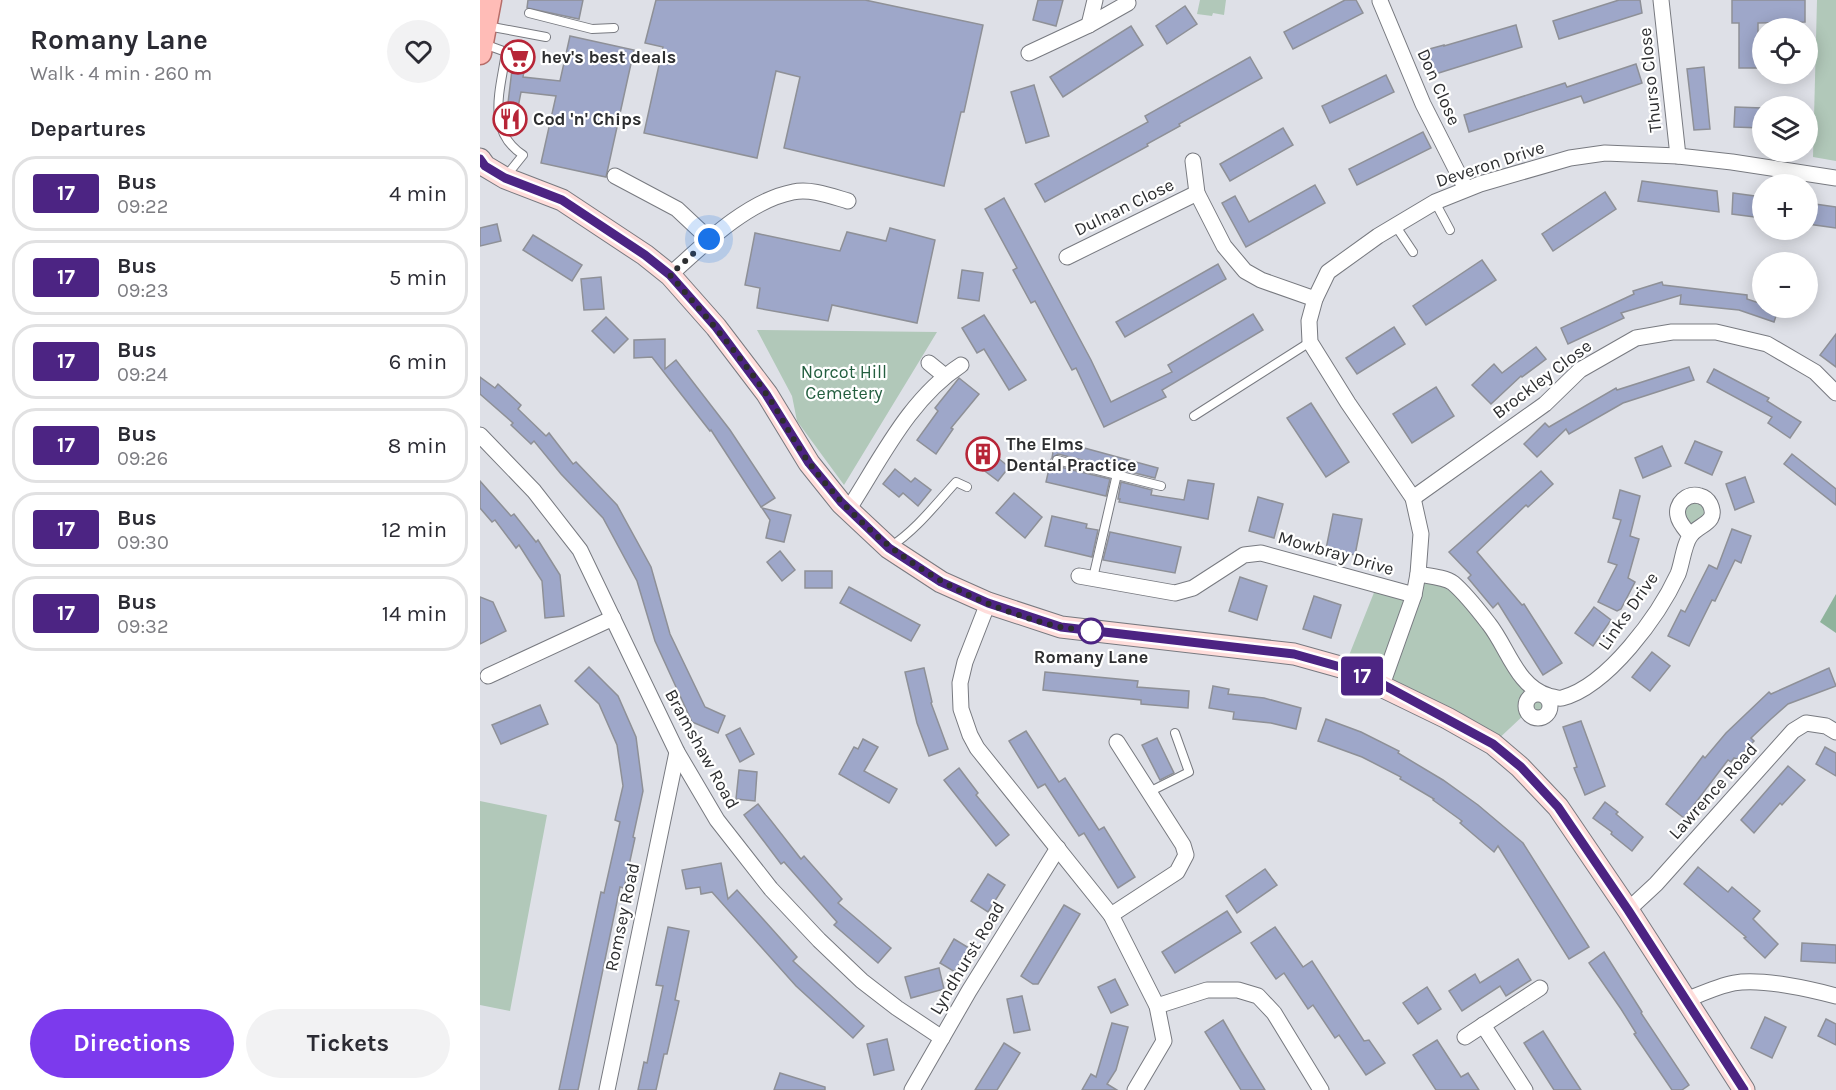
<!DOCTYPE html>
<meta charset="utf-8">
<style>
:root{--surface:#fff;--page:#f2f2f3;--text:#2b2b33;--muted:#7c7c81;--line:#e1e1e2;--accent:#7c3aed}
body{margin:0;font-family:Karla,sans-serif;background:var(--page);color:var(--text);height:100vh;display:flex;flex-direction:column;font-size:22px;white-space:nowrap}
*{box-sizing:border-box;margin:0}
p{font-size:20px;color:var(--muted)}
.icon{flex:none;width:33px;height:33px;fill:none;stroke:currentColor;stroke-width:2;stroke-linecap:round;stroke-linejoin:round}
.map{position:relative;flex:1;overflow:hidden}
.drawer{display:flex;flex-direction:column;background:var(--surface);width:480px}
.drawer>*{flex:none}
.badge{padding:0 12px;border-radius:4px;font-size:21px;line-height:39px}
.tools{position:absolute;left:1272px;top:18px;display:grid;gap:12px}
.tools a{display:grid;place-items:center;width:66px;height:66px;border-radius:50%;background:var(--surface);box-shadow:0 3px 15px #0003;font-size:30px}
.you{position:absolute;width:30px;height:30px;margin:-15px;border:4px solid #fff;border-radius:50%;background:#1a73e8;box-shadow:0 0 0 9px #1a73e833}
.map>.badge{position:absolute;translate:-50% -50%;box-shadow:0 0 0 3px #fff}
h2{padding:0 30px;font-size:22px;line-height:54px}
.round{display:grid;place-items:center;flex:none;width:63px;height:63px;border-radius:32px;background:var(--page)}
.summary{display:flex;align-items:center;justify-content:space-between;height:102px;padding:0 30px}
h1{font-size:28px;font-weight:700;line-height:45px}
.button{display:flex;gap:12px;margin-top:auto;padding:12px 30px}
.button a{flex:1;height:69px;border-radius:36px;background:var(--accent);color:#fff;font-size:24px;font-weight:700;line-height:69px;text-align:center}
.button a+a{background:var(--page);color:var(--text)}
ul{padding:0;list-style:none}
li{display:flex;align-items:center;gap:18px;height:75px;margin:0 12px 9px;padding:0 18px;border:3px solid var(--line);border-radius:24px}
li div{flex:1}
li b{display:block;font-size:22px}
li em{font-style:normal}
li .badge{min-width:66px;font-weight:700;text-align:center}
main{display:flex;flex:1;min-height:0}
.map>svg:first-child{display:block}
</style>
<main>
<section class="drawer">
<div class="summary"><div><h1>Romany Lane</h1><p>Walk · 4 min · 260 m</p></div><a class="round"><svg class="icon" aria-label="heart" viewBox="0 0 24 24"><path d="M12 20l-8-8c-3-5 5-10 8-4 3-6 11-1 8 4z"/></svg></a></div>
<h2>Departures</h2>
<ul>
<li><span class="badge" style="background:#4c2483;color:#fff">17</span><div><b>Bus</b><p>09:22</p></div><em>4 min</em></li>
<li><span class="badge" style="background:#4c2483;color:#fff">17</span><div><b>Bus</b><p>09:23</p></div><em>5 min</em></li>
<li><span class="badge" style="background:#4c2483;color:#fff">17</span><div><b>Bus</b><p>09:24</p></div><em>6 min</em></li>
<li><span class="badge" style="background:#4c2483;color:#fff">17</span><div><b>Bus</b><p>09:26</p></div><em>8 min</em></li>
<li><span class="badge" style="background:#4c2483;color:#fff">17</span><div><b>Bus</b><p>09:30</p></div><em>12 min</em></li>
<li><span class="badge" style="background:#4c2483;color:#fff">17</span><div><b>Bus</b><p>09:32</p></div><em>14 min</em></li>
</ul>
<div class="button"><a>Directions</a><a>Tickets</a></div>
</section>
<div class="map">
<svg width="1356" height="1090" viewBox="0 0 1356 1090">
<rect width="100%" height="100%" fill="#dee0e7"/>
<g fill="#b1c8b9">
<polygon points="720,0 746,0 744,15 733,13 732,16 717,14"/>
<polygon points="1337,0 1356,0 1356,161 1333,157"/>
<polygon points="277,330 457,332 364,485 317,421 312,396"/>
<polygon points="1210,495 1231,507 1210,535 1198,507"/>
<polygon points="938,574 971,582 1070,701 1070,710 1063,718 1055,718 1047,712 1013,744 864,668 897,585 934,595"/>
<polygon points="0,801 67,815 30,1011 0,1005"/>
</g>
<polygon fill="#8fb39c" points="1356,594 1356,633 1340,622"/>
<g fill="#9ea7c9" stroke="#8e9097" stroke-width="1.5">
<polygon points="48,0 103,0 99,19 47,8"/>
<polygon points="176,0 385,0 503,25 484,112 481,112 464,186 304,148 320,77 296,71 277,158 164,133 183,47 165,43"/>
<polygon points="558,0 583,0 576,26 553,20"/>
<polygon points="865,0 876,0 883,13 813,49 804,32"/>
<polygon points="1139,0 1160,0 1162,13 1079,39 1073,21"/>
<polygon points="1252,0 1325,0 1325,22 1278,23 1278,68 1259,68 1259,23 1252,23"/>
<polygon points="705,6 717,24 687,44 676,26"/>
<polygon points="1036,25 1042,47 949,76 942,51 964,45 964,46"/>
<polygon points="651,26 663,45 583,97 570,77"/>
<polygon points="90,36 154,50 126,177 61,163 76,96 41,92 34,128 28,127 26,120 35,44 48,46 43,77 80,81"/>
<polygon points="770,57 782,78 699,124 700,126 667,144 668,146 565,202 555,184 668,122 665,116"/>
<polygon points="1156,64 1162,83 1104,103 1101,96 989,132 984,115 1085,83 1087,87"/>
<polygon points="1224,67 1230,129 1214,130 1207,69"/>
<polygon points="906,75 914,92 850,123 842,106"/>
<polygon points="554,85 569,136 546,143 531,92"/>
<polygon points="1255,107 1282,108 1282,128 1254,127"/>
<polygon points="803,128 813,145 750,181 740,164"/>
<polygon points="943,132 951,148 877,185 869,169"/>
<polygon points="1162,181 1237,191 1239,212 1158,201"/>
<polygon points="835,185 845,203 766,247 742,203 755,196 769,222"/>
<polygon points="1125,192 1136,209 1073,251 1062,234"/>
<polygon points="1253,193 1282,197 1282,218 1252,214"/>
<polygon points="524,198 611,360 631,402 692,372 688,365 773,314 783,330 682,390 686,397 624,427 596,368 592,370 555,301 551,303 533,270 537,268 505,209"/>
<polygon points="1328,203 1356,207 1356,228 1328,224"/>
<polygon points="17,224 21,241 0,246 0,228"/>
<polygon points="410,228 455,240 437,323 352,305 348,321 277,308 280,288 265,285 275,233 360,251 367,232 406,241"/>
<polygon points="53,235 102,265 92,281 43,250"/>
<polygon points="1002,260 1016,280 946,325 933,306"/>
<polygon points="738,264 746,279 645,337 636,322"/>
<polygon points="482,270 503,273 499,301 478,298"/>
<polygon points="121,277 124,309 104,310 101,279"/>
<polygon points="1182,282 1183,285 1267,295 1267,299 1282,304 1282,308 1298,310 1294,322 1259,310 1200,304 1201,295 1141,313 1144,318 1088,344 1081,328 1154,294 1153,291"/>
<polygon points="504,315 546,380 529,390 504,349 497,353 482,328"/>
<polygon points="126,317 148,339 134,353 112,331"/>
<polygon points="914,327 925,344 877,374 866,358"/>
<polygon points="1356,334 1356,367 1340,355"/>
<polygon points="185,339 185,369 196,360 250,430 295,498 281,507 231,430 230,431 172,357 154,358 154,340"/>
<polygon points="1056,347 1066,359 1042,377 1041,376 1011,404 992,385 1014,364 1022,373"/>
<polygon points="1209,367 1214,380 1143,403 1089,434 1086,429 1057,457 1044,444 1065,423 1069,427 1136,388 1137,390"/>
<polygon points="1234,369 1289,398 1287,401 1321,422 1310,438 1288,423 1292,417 1227,382"/>
<polygon points="0,377 15,388 18,384 41,405 38,409 66,436 69,433 93,464 96,462 137,505 171,567 190,634 225,707 245,716 238,733 212,722 175,641 157,581 123,518 81,474 54,441 51,444 31,425 33,423 0,394"/>
<polygon points="479,378 499,394 471,428 473,429 456,454 437,440 458,411 455,408"/>
<polygon points="956,387 974,416 932,443 913,414"/>
<polygon points="831,403 869,462 846,477 807,418"/>
<polygon points="575,440 678,468 675,478 578,454 572,458"/>
<polygon points="1215,441 1242,452 1232,475 1205,463"/>
<polygon points="501,444 529,467 518,481 489,459"/>
<polygon points="1182,446 1191,466 1163,478 1155,458"/>
<polygon points="1312,454 1356,489 1356,505 1304,464"/>
<polygon points="571,460 576,466 630,479 626,496 566,482"/>
<polygon points="415,469 431,482 435,478 451,490 438,506 423,493 419,497 403,484"/>
<polygon points="1061,471 1073,484 1048,507 1046,505 997,552 1042,605 1044,604 1082,663 1063,675 1018,603 1013,608 988,578 991,575 969,552"/>
<polygon points="1265,477 1274,502 1255,510 1246,484"/>
<polygon points="708,480 734,484 728,519 639,502 640,499 638,499 641,482 672,490 671,495 704,500"/>
<polygon points="0,481 31,516 34,514 56,542 58,540 80,575 84,616 65,618 62,581 39,545 36,548 15,520 12,522 0,508"/>
<polygon points="1140,490 1160,496 1150,536 1159,539 1148,578 1155,582 1141,609 1137,611 1118,602 1137,565 1128,562 1141,520 1133,518"/>
<polygon points="534,493 562,517 545,538 516,513"/>
<polygon points="778,497 803,504 794,538 769,531"/>
<polygon points="282,508 311,515 304,542 286,538 290,520"/>
<polygon points="853,514 882,519 875,555 846,549"/>
<polygon points="572,516 607,524 606,528 618,530 612,557 565,546"/>
<polygon points="1252,529 1271,536 1261,563 1255,560 1235,601 1232,600 1209,646 1188,636 1201,610 1205,612 1229,565 1237,569"/>
<polygon points="630,532 701,547 695,573 623,560"/>
<polygon points="300,551 315,570 302,581 287,562"/>
<rect x="325" y="571" width="27" height="17"/>
<polygon points="760,577 787,586 777,620 749,611"/>
<polygon points="369,587 440,625 431,641 360,603"/>
<polygon points="834,596 861,605 851,638 823,629"/>
<polygon points="0,597 13,602 26,631 0,644"/>
<polygon points="1114,607 1131,620 1113,646 1095,633"/>
<polygon points="1172,652 1190,666 1170,691 1152,677"/>
<polygon points="109,667 138,696 156,737 163,791 153,837 155,838 144,888 140,887 98,1090 79,1090 121,892 124,893 140,822 135,820 143,786 137,745 119,704 95,681"/>
<polygon points="444,668 452,702 451,703 468,749 449,756 437,723 425,672"/>
<polygon points="1349,668 1356,686 1308,704 1291,719 1271,738 1274,741 1257,759 1254,758 1251,762 1248,760 1204,818 1186,804 1223,756 1225,758 1246,733 1289,692 1291,694"/>
<polygon points="565,672 658,681 657,687 709,691 708,708 661,704 661,700 563,690"/>
<polygon points="733,686 749,689 748,694 784,698 821,708 816,729 791,723 753,719 754,712 729,708"/>
<polygon points="60,705 68,724 21,744 12,725"/>
<polygon points="846,719 881,732 919,751 918,753 963,780 998,805 1043,843 1109,947 1089,959 1018,846 1014,852 980,823 982,821 953,800 954,799 920,779 921,777 882,757 838,741"/>
<polygon points="1101,721 1125,786 1105,795 1094,768 1097,767 1083,727"/>
<polygon points="260,728 274,754 260,762 246,735"/>
<polygon points="546,731 579,782 585,778 619,830 624,827 655,877 638,888 604,833 599,836 565,784 558,788 529,741"/>
<polygon points="677,738 694,773 680,780 662,745"/>
<polygon points="383,739 398,747 384,771 417,789 409,803 359,774 374,747 378,749"/>
<polygon points="1345,747 1356,753 1356,776 1336,764"/>
<polygon points="1308,766 1325,780 1302,805 1300,803 1274,833 1261,820"/>
<polygon points="479,768 498,793 496,795 529,835 516,846 464,780"/>
<polygon points="259,770 277,772 275,801 256,799"/>
<polygon points="1125,802 1138,812 1136,814 1163,837 1152,851 1131,834 1132,832 1113,818"/>
<polygon points="278,804 321,859 324,856 362,899 358,903 411,948 398,963 354,925 357,922 304,862 301,864 264,815"/>
<polygon points="241,863 248,899 257,890 317,957 313,961 384,1026 373,1038 316,986 232,892 221,894 220,887 206,889 202,870"/>
<polygon points="1218,867 1248,892 1252,887 1280,911 1273,919 1298,944 1285,958 1264,938 1266,937 1204,884"/>
<polygon points="785,869 797,885 757,913 746,896"/>
<polygon points="508,874 525,885 508,912 491,901"/>
<polygon points="584,905 600,914 558,984 553,984 541,976"/>
<polygon points="747,911 761,932 695,973 682,952"/>
<polygon points="188,927 209,931 195,1000 199,1001 187,1054 184,1054 176,1090 158,1090 164,1062 167,1063 183,986 176,985"/>
<polygon points="795,927 823,967 832,961 884,1041 889,1040 905,1063 886,1075 859,1035 855,1038 833,1005 828,1009 804,973 796,979 771,943"/>
<polygon points="474,939 489,948 475,972 460,963"/>
<polygon points="1322,943 1356,945 1356,963 1321,961"/>
<polygon points="1124,952 1162,1012 1161,1013 1209,1085 1202,1090 1192,1090 1154,1034 1156,1033 1141,1009 1109,963"/>
<polygon points="1038,959 1051,980 1026,996 1020,986 982,1011 969,991 995,974 1000,983"/>
<polygon points="459,968 464,989 431,998 425,977"/>
<polygon points="635,979 648,1005 631,1013 618,987"/>
<polygon points="947,987 961,1009 938,1024 923,1003"/>
<polygon points="542,996 550,1030 534,1033 527,999"/>
<polygon points="1285,1017 1306,1027 1292,1058 1271,1048"/>
<polygon points="1346,1019 1356,1024 1356,1045 1338,1036"/>
<polygon points="743,1020 761,1051 785,1090 761,1090 725,1032"/>
<polygon points="632,1023 648,1027 636,1070 627,1084 637,1090 602,1090 611,1074 616,1077"/>
<polygon points="1063,1031 1086,1067 1101,1090 1074,1090 1044,1043"/>
<polygon points="407,1039 414,1070 394,1075 387,1044"/>
<polygon points="957,1040 981,1077 988,1073 999,1090 956,1090 933,1055"/>
<polygon points="524,1043 540,1053 517,1090 495,1090"/>
<polygon points="300,1073 345,1087 345,1090 294,1090"/>
</g>
<g fill="none" stroke-linecap="round" stroke-linejoin="round">
<defs>
<g id="lane">
<polyline points="49,13 112,29 134,28"/>
<polyline points="7,26 66,37"/>
<path d="M4,44L26,52C21,89 5,130 43,155L27,175"/>
<polyline points="955,202 970,230"/>
<polyline points="915,225 933,252"/>
<polyline points="714,416 830,342"/>
<polyline points="577,460 681,486"/>
<path d="M410,547C436,530 455,505 476,482L487,487"/>
<polyline points="613,578 637,474"/>
<polyline points="669,792 709,772 695,733"/>
</g>
<g id="street">
<polyline points="1181,0 1198,156"/>
<polyline points="900,1 943,104 986,189"/>
<polyline points="609,25 615,0"/>
<polyline points="549,53 609,25 648,3"/>
<polyline points="713,161 717,193 744,246 765,271 781,280 835,299"/>
<polyline points="135,176 197,209 229,239"/>
<polyline points="587,257 717,193"/>
<path d="M190,275C223,245 267,201 313,192C330,188 351,196 368,201"/>
<polyline points="449,363 465,376"/>
<polyline points="0,435 54,491 100,550 197,752 237,820 291,889 339,940 382,981 417,1008 462,1038"/>
<polyline points="933,498 1065,404 1100,370 1156,338 1192,332 1236,332 1287,344 1335,372 1356,393"/>
<path d="M368,510C401,459 429,399 481,365"/>
<path d="M938,574C948,576 965,577 973,583C986,594 999,611 1009,624C1028,648 1037,687 1069,696C1074,697 1078,699 1082,698C1128,686 1179,615 1198,574C1202,564 1204,543 1211,535C1219,524 1239,523 1230,504C1228,500 1224,497 1220,496C1207,492 1195,504 1198,516C1199,523 1206,530 1210,535"/>
<polyline points="599,576 695,593 713,588 764,555 781,553 934,595"/>
<polyline points="508,603 485,662 480,683 481,709 490,735 497,748 631,915 677,1006 684,1041 655,1090"/>
<polyline points="8,676 133,618"/>
<polyline points="902,685 934,595 938,574 941,534 933,498 868,403 830,342 829,321 835,299 848,272 898,236 955,202 1000,184 1090,158 1125,153 1198,156 1252,162 1356,178"/>
<circle cx="1058" cy="706" r="12"/>
<polyline points="1148,910 1176,884 1313,731 1326,723 1346,726 1356,732"/>
<polyline points="631,915 697,872 706,855 703,845 637,742"/>
<path d="M1206,1000C1221,994 1238,986 1254,983C1281,978 1330,989 1356,996"/>
<polyline points="677,1006 727,990 758,990 778,996 794,1013 841,1090"/>
<polyline points="1003,1025 1045,1090"/>
<polyline points="985,1037 1060,988"/>
<polyline points="127,1090 197,752"/>
<polyline points="432,1090 489,991 578,848"/>
</g>
<polyline id="secondary" points="0,159 5,166 25,178 82,200 165,255 190,275 236,327 287,394 329,463 361,503 409,548 461,582 508,603 581,627 814,654 864,668 967,718 1013,744 1040,767 1078,807 1148,910 1264,1090"/>
<polyline id="primary" points="0,53 10,0"/>
</defs>
<use href="#lane" stroke="#787a80" stroke-width="10"/>
<use href="#street" stroke="#787a80" stroke-width="17"/>
<use href="#secondary" stroke="#787a80" stroke-width="23"/>
<use href="#primary" stroke="#b66d69" stroke-width="25"/>
<use href="#lane" stroke="#fff" stroke-width="8"/>
<use href="#street" stroke="#fff" stroke-width="15"/>
<use href="#secondary" stroke="#ffdddb" stroke-width="21"/>
<use href="#primary" stroke="#ffbcb7" stroke-width="22"/>
</g>
<g fill="none" stroke-linecap="round" stroke-linejoin="round">
<defs>
<polyline id="line" points="0,159 5,166 25,178 82,200 165,255 190,275 236,327 286,394 329,463 361,502 409,548 461,582 508,603 581,627 814,654 864,668 902,684 1013,744 1041,767 1078,807 1148,910 1264,1090"/>
</defs>
<use href="#line" stroke="#fff" stroke-width="14"/>
<use href="#line" stroke="#4c2483" stroke-width="9"/>
<path stroke="#2d2e30" stroke-width="6" stroke-dasharray="0 10.8" d="M229,239L190,275C224,314 258,353 287,395C302,417 314,443 330,464C395,550 475,601 580,627C590,629 601,629 611,631"/>
</g>
<defs>
<symbol id="supermarket-ring" viewBox="-11 -11 22 22"><circle r="9.5" fill="#fff" stroke="#b72537" stroke-width="1.5"/><path d="M-6-5.5h2.5l.6 2H6L4.5 2H-2.5L-4.4-4H-6ZM-1.5 3.2a1.3 1.3 0 1 0 .1 0ZM3 3.2a1.3 1.3 0 1 0 .1 0Z" fill="#b72537"/></symbol>
<symbol id="restaurant-ring" viewBox="-11 -11 22 22"><circle r="9.5" fill="#fff" stroke="#b72537" stroke-width="1.5"/><path d="M-5-6h1v4h1v-4h1v4h1v-4h1v5L-1.5 .5V6h-2V.5L-5-1ZM5-6V6H3V1.5H1.5Q1.5-4 5-6Z" fill="#b72537"/></symbol>
<symbol id="building-ring" viewBox="-11 -11 22 22"><circle r="9.5" fill="#fff" stroke="#b72537" stroke-width="1.5"/><path d="M-4-6H4V6H1V3H-1V6H-4ZM-2.5-4.3h1.7v1.8h-1.7ZM.8-4.3h1.7v1.8H.8ZM-2.5-1h1.7V.8h-1.7ZM.8-1h1.7V.8H.8Z" fill="#b72537"/></symbol>
</defs>
<g fill-rule="evenodd">
<use href="#supermarket-ring" x="19" y="38" width="38" height="38"/>
<use href="#restaurant-ring" x="11" y="100" width="38" height="38"/>
<use href="#building-ring" x="484" y="435" width="38" height="38"/>
</g>
<circle fill="#fff" stroke="#4c2483" stroke-width="3" cx="611" cy="631" r="12"/>
<g text-anchor="middle" dominant-baseline="central" stroke-width="4.5" stroke-linejoin="round" paint-order="stroke">
<g font-size="18" font-weight="bold" fill="#2d2e30" stroke="#fff" text-anchor="start">
<text x="61" y="57">hev's best deals</text>
<text x="53" y="119">Cod 'n' Chips</text>
<text x="526" y="444">The Elms<tspan x="526" dy="21">Dental Practice</tspan></text>
</g>
<g font-size="18" fill="#2d2e30" stroke="#fff">
<text transform="translate(1170 80) rotate(-96)">Thurso Close</text>
<text transform="translate(959 87) rotate(66)">Don Close</text>
<text transform="translate(1010 164) rotate(-18)">Deveron Drive</text>
<text transform="translate(644 207) rotate(-26)">Dulnan Close</text>
<text transform="translate(1062 379) rotate(-37)">Brockley Close</text>
<text transform="translate(856 553) rotate(16)">Mowbray Drive</text>
<text transform="translate(1148 611) rotate(-55)">Links Drive</text>
<text transform="translate(222 749) rotate(61)">Bramshaw Road</text>
<text transform="translate(1233 791) rotate(-48)">Lawrence Road</text>
<text transform="translate(142 917) rotate(-78)">Romsey Road</text>
<text transform="translate(487 958) rotate(-59)">Lyndhurst Road</text>
</g>
<g font-size="18" fill="#235e3f" stroke="#fff">
<text x="364" y="372">Norcot Hill<tspan x="364" dy="21">Cemetery</tspan></text>
</g>
<g font-size="18" font-weight="bold" fill="#2d2e30" stroke="#fff">
<text x="611" y="657">Romany Lane</text>
</g>
</g>
</svg>
<div class="tools">
<a><svg class="icon" aria-label="locate" viewBox="0 0 24 24"><circle cx="12" cy="12" r="6"/><path d="M12 2v4M12 18v4M2 12h4M18 12h4"/></svg></a>
<a><svg class="icon" aria-label="layers" viewBox="0 0 24 24"><path d="M12 4l9 5-9 5-9-5zM3 14l9 5 9-5"/></svg></a>
<a>+</a>
<a>−</a>
</div>
<div class="you" style="left:229px;top:239px"></div>
<b class="badge" style="left:882px;top:676px;background:#4c2483;color:#fff">17</b>
</div>
</main>
